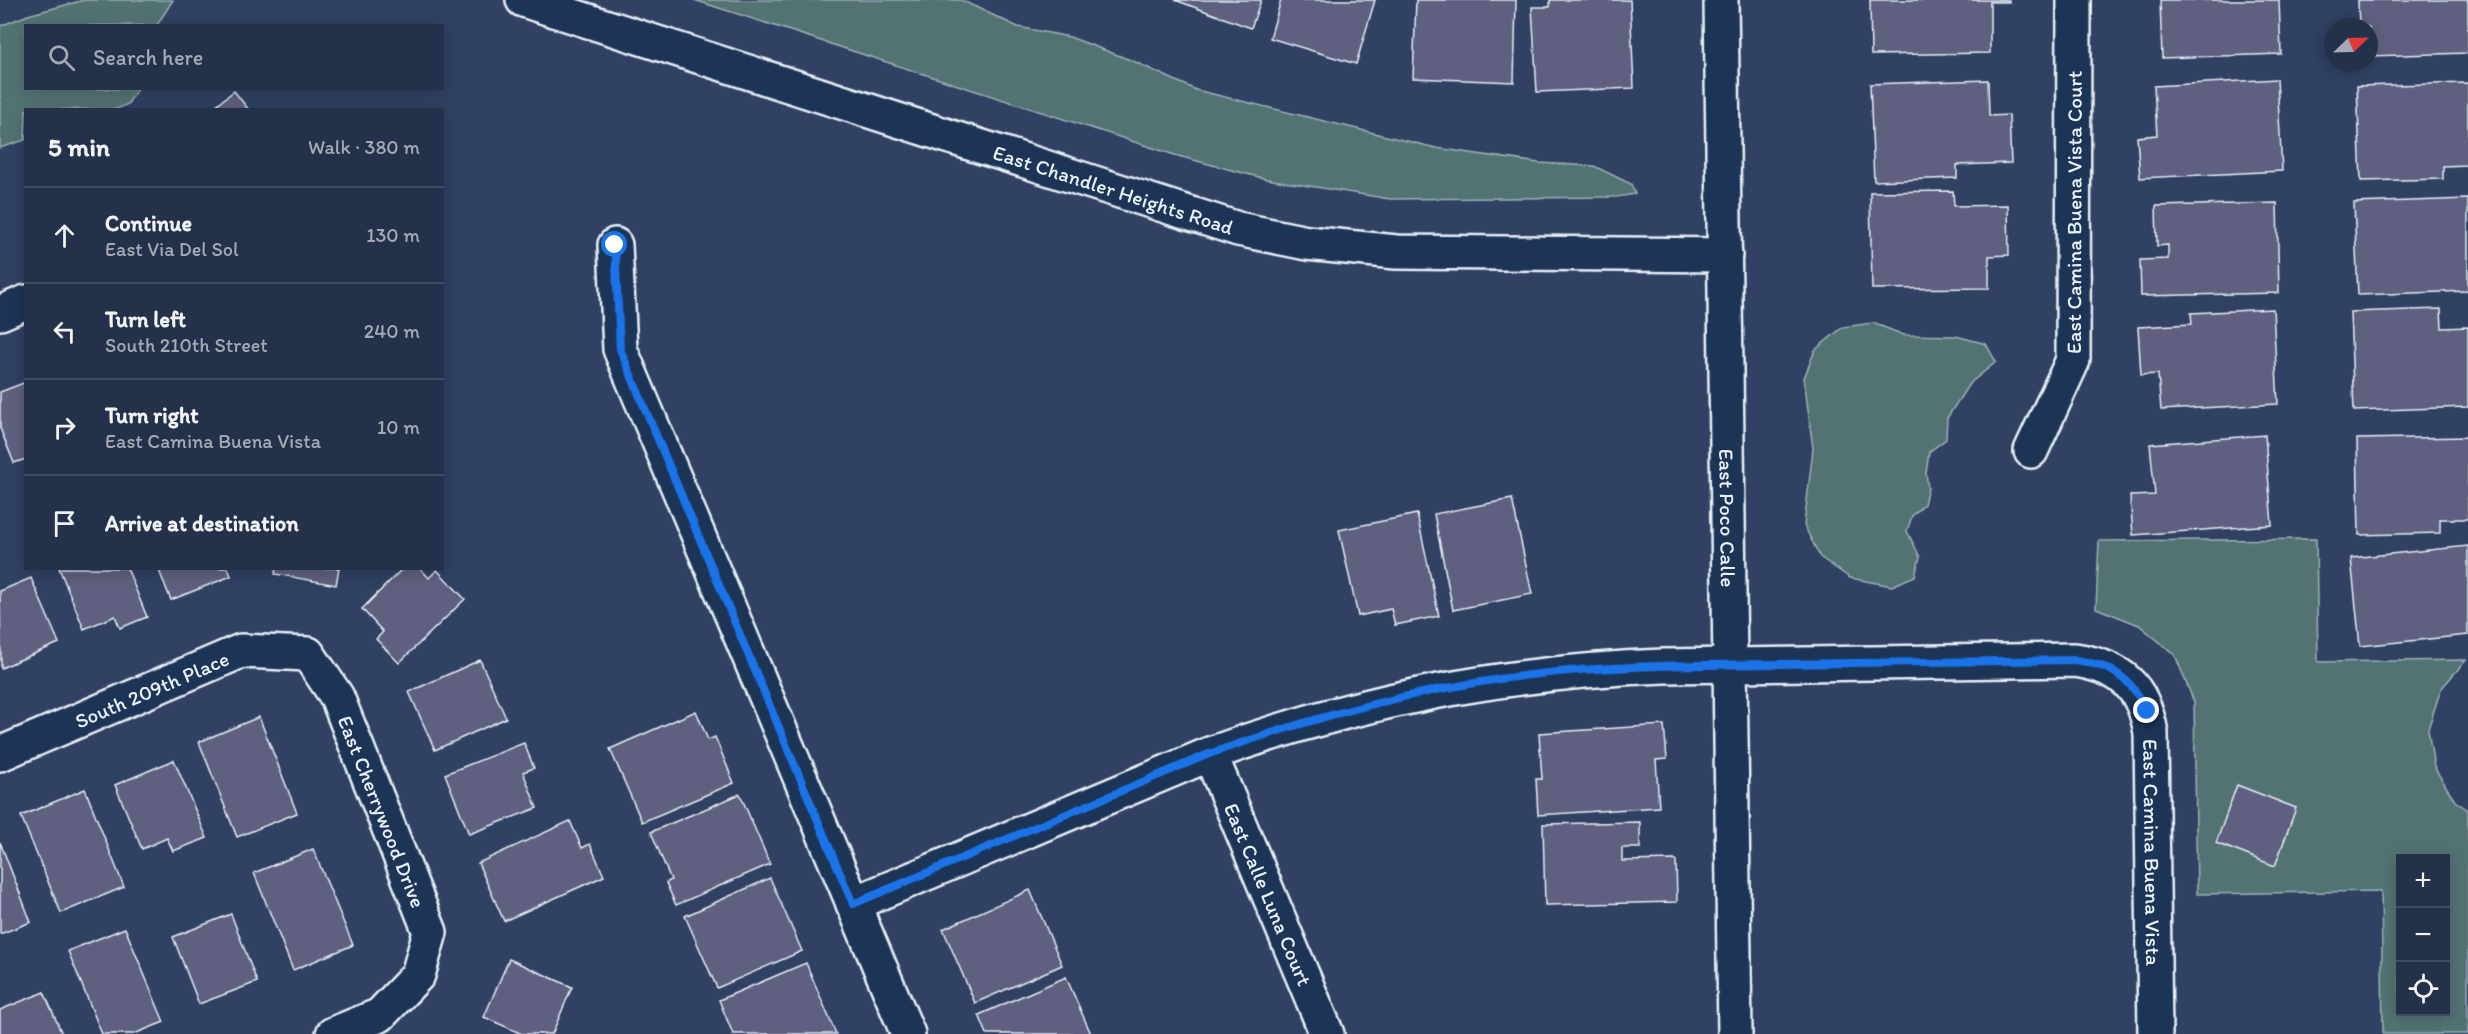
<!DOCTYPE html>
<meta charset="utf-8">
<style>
:root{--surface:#24314a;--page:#2c3951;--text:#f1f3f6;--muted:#a3a9b5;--line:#414c62}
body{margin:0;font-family:Itim,sans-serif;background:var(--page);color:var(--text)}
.controls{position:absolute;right:18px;bottom:18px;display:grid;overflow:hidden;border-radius:0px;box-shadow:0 3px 15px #0003}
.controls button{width:54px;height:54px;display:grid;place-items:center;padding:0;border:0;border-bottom:2px solid var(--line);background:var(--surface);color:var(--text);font:30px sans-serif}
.compass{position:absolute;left:2324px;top:18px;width:54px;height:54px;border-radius:50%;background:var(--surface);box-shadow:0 3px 15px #0003;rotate:67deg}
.stop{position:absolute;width:18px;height:18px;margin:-14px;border:4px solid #1a73e8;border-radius:50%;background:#fff}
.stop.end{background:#1a73e8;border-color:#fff;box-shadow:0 2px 6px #0008}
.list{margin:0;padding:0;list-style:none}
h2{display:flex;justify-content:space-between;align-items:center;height:78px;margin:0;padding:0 24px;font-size:26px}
h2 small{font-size:20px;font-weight:400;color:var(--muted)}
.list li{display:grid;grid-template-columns:39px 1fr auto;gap:18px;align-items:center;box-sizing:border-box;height:96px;padding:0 24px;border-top:2px solid var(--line)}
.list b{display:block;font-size:22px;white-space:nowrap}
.list p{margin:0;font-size:20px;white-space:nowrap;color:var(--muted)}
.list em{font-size:20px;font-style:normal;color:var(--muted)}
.icon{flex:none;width:33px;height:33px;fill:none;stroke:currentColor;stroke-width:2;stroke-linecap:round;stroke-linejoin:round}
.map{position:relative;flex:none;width:2468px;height:1034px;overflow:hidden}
.search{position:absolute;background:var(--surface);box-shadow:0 3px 15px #0003;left:24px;top:24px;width:420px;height:66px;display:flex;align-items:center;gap:15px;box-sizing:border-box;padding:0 21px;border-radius:0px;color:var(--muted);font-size:22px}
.panel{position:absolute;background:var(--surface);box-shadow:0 3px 15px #0003;left:24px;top:108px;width:420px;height:462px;border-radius:0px}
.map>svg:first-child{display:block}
.green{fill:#527373;stroke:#9db2b6;stroke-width:1.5;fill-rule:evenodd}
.building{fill:#5e5e7f;stroke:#e8f1f8;stroke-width:1.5}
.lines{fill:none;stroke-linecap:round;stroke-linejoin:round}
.minor-casing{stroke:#e8f1f8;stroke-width:38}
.minor{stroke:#1d3557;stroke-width:33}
.route{stroke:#1a73e8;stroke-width:8}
.labels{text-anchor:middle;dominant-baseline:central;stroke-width:4.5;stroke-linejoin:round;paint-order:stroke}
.street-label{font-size:21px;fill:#e8f1f8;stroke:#1d3557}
</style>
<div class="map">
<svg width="2468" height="1034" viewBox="0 0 2468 1034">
<rect width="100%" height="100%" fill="#304163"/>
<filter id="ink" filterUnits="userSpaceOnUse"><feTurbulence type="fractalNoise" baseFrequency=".0167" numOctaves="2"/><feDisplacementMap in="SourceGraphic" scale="12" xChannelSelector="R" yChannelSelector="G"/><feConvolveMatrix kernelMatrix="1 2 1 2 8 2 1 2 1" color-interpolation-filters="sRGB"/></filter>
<g filter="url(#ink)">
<g class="green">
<path d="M84,0h89l-16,25 -131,1v62l111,1 -9,15 -11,5 -91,1 -1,30 -25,8v-122l28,-11z"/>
<path d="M694,0h267l57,27 52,10 63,24 63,29 240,58 103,15 55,3 37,18 4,10 -19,3 -226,2 -124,-20 -88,-23z"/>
<path d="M1873,323l31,12 52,1 30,8 10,18 -27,22 -22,34 -1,21 -17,13 -3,21 2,15 -4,16 -12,12 -5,15 13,26 -5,19 -23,10 -42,-8 -30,-21 -16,-32 9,-76 -9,-71 11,-28 28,-23z"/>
<path d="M2316,539l2,123 148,-2 -25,29 -13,40 6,38 21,34 13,9v224h-85l-2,-143 -184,3 -3,-192 -19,-47 -36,-30 -43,-17 3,-67zM2400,858h46v154h-46z"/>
</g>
<g class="building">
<path d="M1175,0h86l-10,28z"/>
<path d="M1281,0h94l-19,64 -86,-26z"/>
<path d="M1416,0h100l-2,82 -101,-4z"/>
<path d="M1550,0h80l4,88 -97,4 -5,-85h18z"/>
<path d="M1870,0h139v2h-19v51l-119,2z"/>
<path d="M2160,0h119l2,54 -119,4z"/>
<path d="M2358,0h110v53l-99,3v-29h-10z"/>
<path d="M2277,79l5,92 -142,7 -3,-41 20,-2 -3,-49z"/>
<path d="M1988,80l1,36 20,-1 2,48 -54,2v13l-83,3 -4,-97z"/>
<path d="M2468,83v82l-25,1v13l-82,2 -4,-95z"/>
<path d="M234,91l15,19h-39z"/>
<path d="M1953,191l1,15 54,-1 1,50 -20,1v32l-117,1 -2,-97z"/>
<path d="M2468,199v92l-110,4 -4,-92z"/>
<path d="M2277,203l2,90 -138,3 -1,-36 28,-1v-14l-11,1 -1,-40z"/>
<path d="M2273,309l5,95 -117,6 -3,-36 -17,1 -3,-48 54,-3 -1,-11z"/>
<path d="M2441,309l1,19 26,-1v80l-114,4 -4,-99z"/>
<path d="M26,382v77l-12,4 -14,-35v-36z"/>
<path d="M2265,435l7,90 -139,10 -3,-39 25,-1 -5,-51z"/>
<path d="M2468,437v82h-28v14l-81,2 -2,-96z"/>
<path d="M1512,499l20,95 -79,16 -19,-96z"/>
<path d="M1417,514l22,102 -44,9 -4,-16 -33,7 -19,-86z"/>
<path d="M2468,546v89l-108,11 -9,-88z"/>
<path d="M59,568h68l20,49 -27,11 -5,-12 -31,13z"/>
<path d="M158,568h70l3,8 -60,24z"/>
<path d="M276,568h63l-3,17 -61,-11z"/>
<path d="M403,568h17l9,10 8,-8 28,29 -66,64 -23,-24 7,-7 -21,-23z"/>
<path d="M31,578l28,65 -58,25 -1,-77z"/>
<path d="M480,660l26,58 -71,32 -26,-58z"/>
<path d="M696,711l12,29 7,-3 19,46 -92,39 -32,-73z"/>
<path d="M259,717l38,96 -60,24 -38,-95z"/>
<path d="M1664,725l3,34 -11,1 3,47 -121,8 -2,-36h6l-3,-46z"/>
<path d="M524,743l10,25 -11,4 14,36 -68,26 -24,-60z"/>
<path d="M174,760l33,78 -34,13 -6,-13 -25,11 -27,-64z"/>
<path d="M2237,785l59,23 -21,58 -59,-23z"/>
<path d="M85,789l39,98 -63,26 -40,-97z"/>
<path d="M740,794l30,70 -94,41 -10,-22 5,-3 -20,-48z"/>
<path d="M570,821l12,27 8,-4 14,32 -100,45 -26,-58z"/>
<path d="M1640,822v26h-18v13l54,-1 1,42 -132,3 -2,-81z"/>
<path d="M0,842l31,80 -31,12z"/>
<path d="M313,849l40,96 -60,25 -39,-97z"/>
<path d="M770,878l32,73 -85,37 -32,-72z"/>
<path d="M1030,890l32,75 -87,38 -32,-74z"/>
<path d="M231,914l26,68 -58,22 -26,-67z"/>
<path d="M125,928l39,94 -30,12h-32l-34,-83z"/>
<path d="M509,959l63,28 -20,47h-30l-38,-17z"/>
<path d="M806,963l30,71h-103l-14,-34z"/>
<path d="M1066,977l25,57h-104l-8,-19z"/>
<path d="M44,992l18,42h-62v-24z"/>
</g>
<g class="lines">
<g class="minor-casing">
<g id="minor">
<path id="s1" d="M523,0l715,229 69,14 89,9 329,3"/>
<path id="s2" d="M1721,0l14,1034"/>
<path d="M615,245l5,104 288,685"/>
<path d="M0,313l26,-11"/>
<path id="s3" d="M2031,451l42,-91 1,-360"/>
<path id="s4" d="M0,754l241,-103 67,3 29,43 93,235 -12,43 -38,40 -47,19"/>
<path id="s5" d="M1210,754l117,280"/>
<path id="s6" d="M853,904l357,-150c149,-54 296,-82 454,-88l411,-6c46,7 68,26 76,73l4,301"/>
</g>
</g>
<use href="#minor" class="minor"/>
</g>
</g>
<g class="lines" filter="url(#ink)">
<path class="route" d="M615,245l5,104 233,555 356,-150c104,-37 211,-66 321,-79 83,-10 166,-10 250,-11 98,-1 196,-3 295,-4 36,5 56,17 72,51"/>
</g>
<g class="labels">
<g class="street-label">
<text stroke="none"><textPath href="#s1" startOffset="620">East Chandler Heights Road</textPath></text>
<text stroke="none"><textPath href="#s3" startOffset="248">East Camina Buena Vista Court</textPath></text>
<text stroke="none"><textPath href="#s2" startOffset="518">East Poco Calle</textPath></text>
<text stroke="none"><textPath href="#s4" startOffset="165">South 209th Place</textPath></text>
<text stroke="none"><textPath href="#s4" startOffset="504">East Cherrywood Drive</textPath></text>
<text stroke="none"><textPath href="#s6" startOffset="1497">East Camina Buena Vista</textPath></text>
<text stroke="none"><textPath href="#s5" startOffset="152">East Calle Luna Court</textPath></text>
</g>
</g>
</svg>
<div class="controls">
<button>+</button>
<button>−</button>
<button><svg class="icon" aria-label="locate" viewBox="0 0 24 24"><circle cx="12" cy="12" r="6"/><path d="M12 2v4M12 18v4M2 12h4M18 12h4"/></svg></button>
</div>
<svg class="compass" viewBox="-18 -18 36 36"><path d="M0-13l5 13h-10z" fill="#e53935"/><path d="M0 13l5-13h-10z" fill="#a3a9b5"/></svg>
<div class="stop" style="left:615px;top:245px"></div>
<div class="stop end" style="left:2147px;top:711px"></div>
<div class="search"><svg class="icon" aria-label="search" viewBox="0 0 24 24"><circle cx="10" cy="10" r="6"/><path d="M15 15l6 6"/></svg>Search here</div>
<section class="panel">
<h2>5 min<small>Walk · 380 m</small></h2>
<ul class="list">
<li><svg class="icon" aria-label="ahead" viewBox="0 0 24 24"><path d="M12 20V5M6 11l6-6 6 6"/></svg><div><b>Continue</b><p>East Via Del Sol</p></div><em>130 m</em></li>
<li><svg class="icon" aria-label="left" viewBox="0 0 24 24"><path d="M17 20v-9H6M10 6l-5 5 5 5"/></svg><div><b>Turn left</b><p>South 210th Street</p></div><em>240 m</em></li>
<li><svg class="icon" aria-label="right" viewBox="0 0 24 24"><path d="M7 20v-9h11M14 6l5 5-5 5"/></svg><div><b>Turn right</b><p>East Camina Buena Vista</p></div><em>10 m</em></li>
<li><svg class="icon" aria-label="arrive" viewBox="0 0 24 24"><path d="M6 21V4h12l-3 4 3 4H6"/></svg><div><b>Arrive at destination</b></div></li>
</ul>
</section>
</div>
